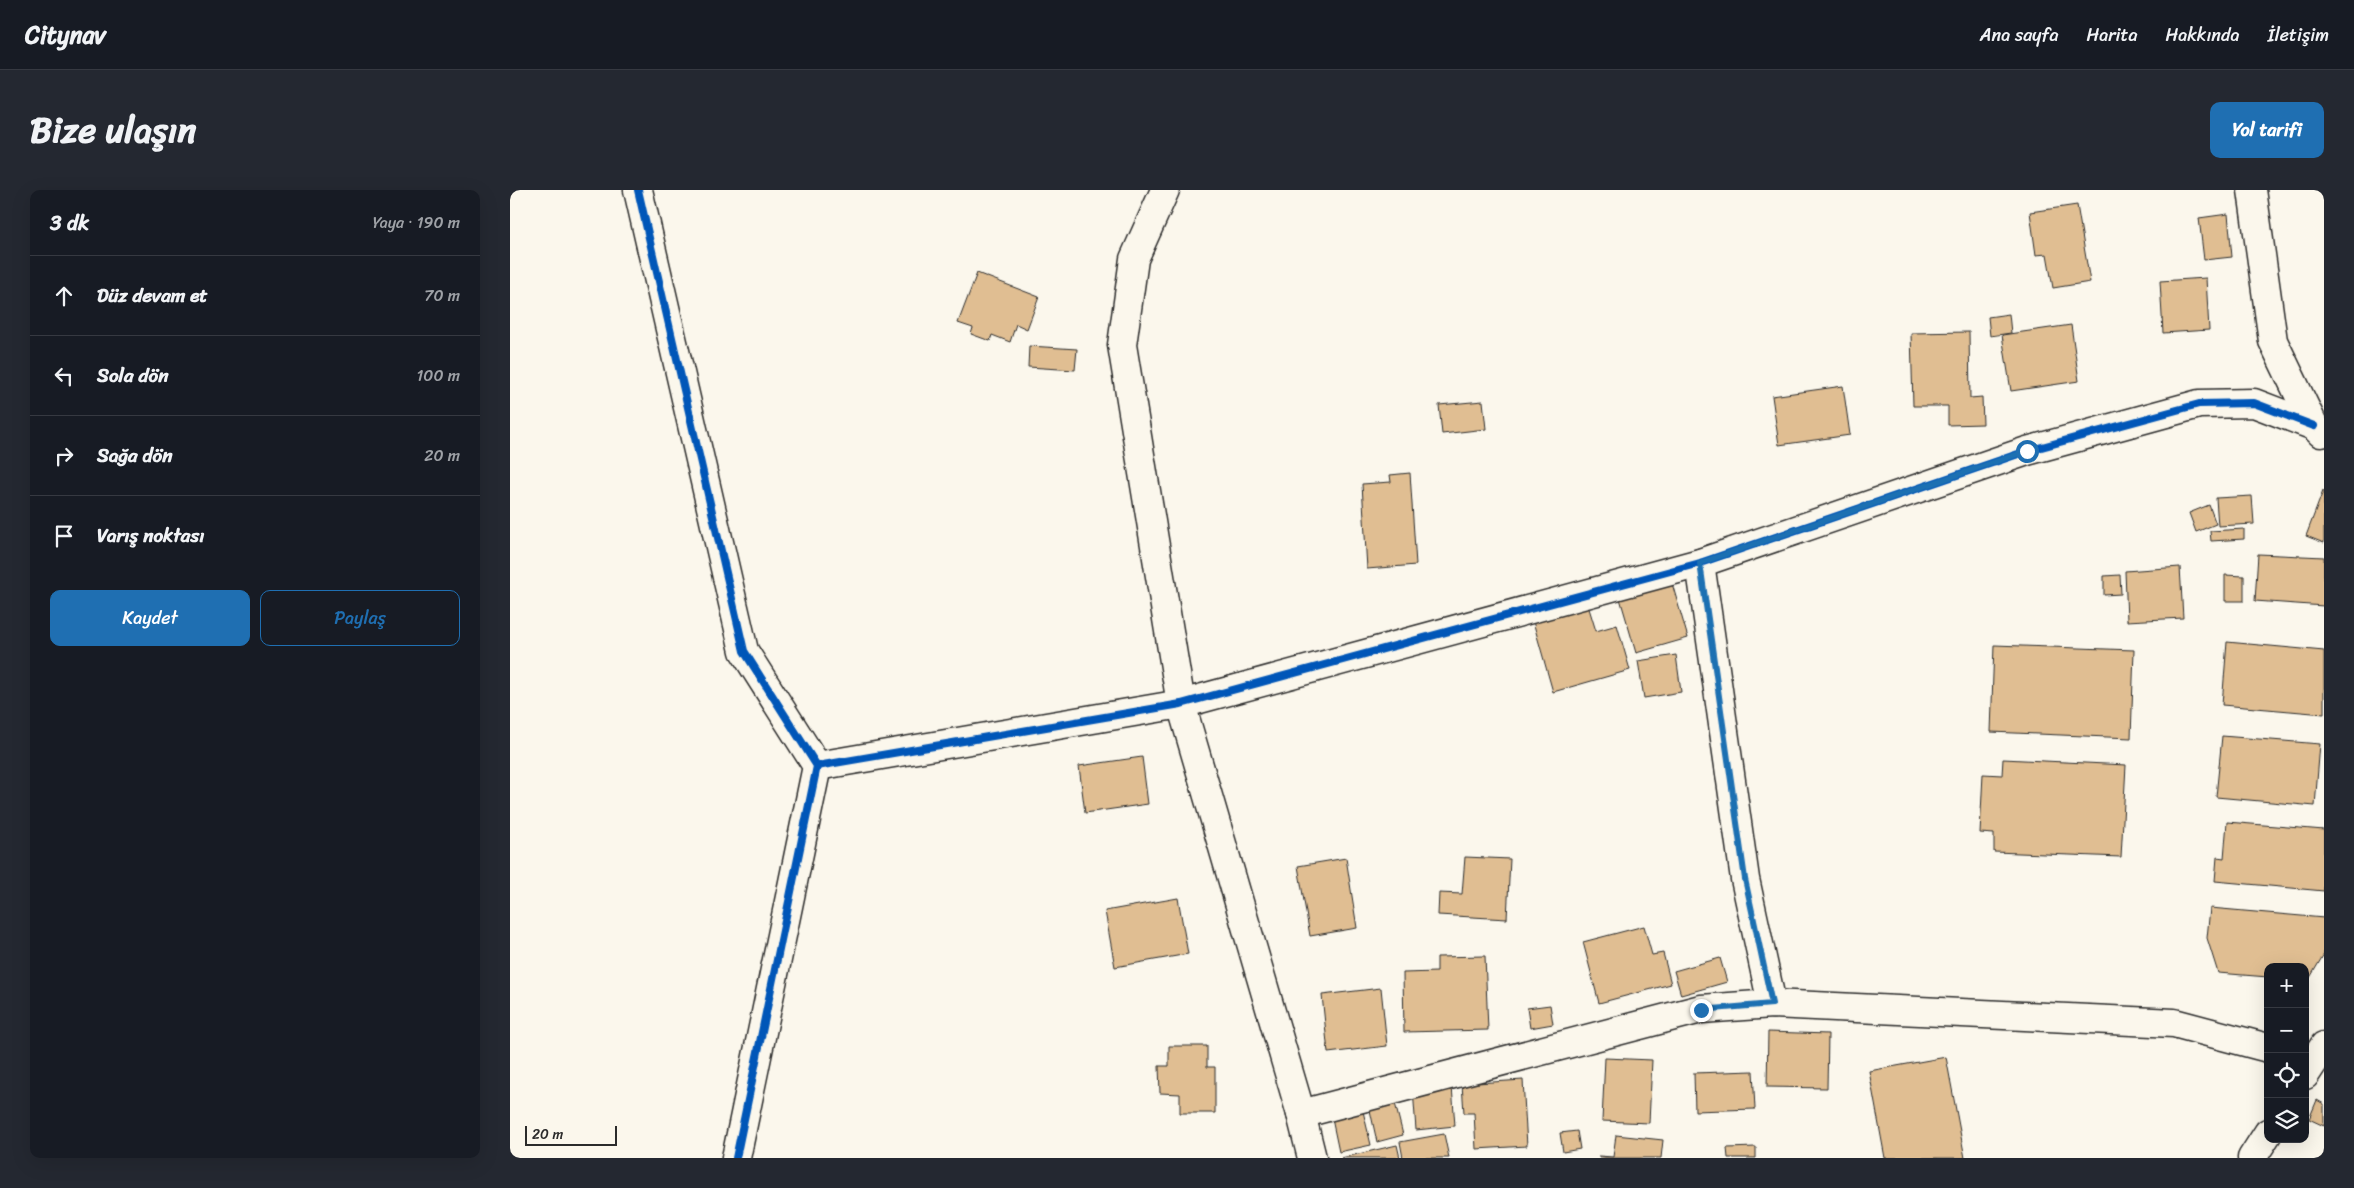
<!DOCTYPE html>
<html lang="tr">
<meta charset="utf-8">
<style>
:root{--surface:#171b24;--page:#242831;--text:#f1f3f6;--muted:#9ea1a6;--line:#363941;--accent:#1f6fb2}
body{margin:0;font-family:Sriracha,sans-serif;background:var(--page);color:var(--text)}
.controls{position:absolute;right:15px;bottom:15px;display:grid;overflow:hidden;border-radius:10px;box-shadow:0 5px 20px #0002}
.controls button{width:45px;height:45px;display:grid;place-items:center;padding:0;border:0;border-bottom:1px solid var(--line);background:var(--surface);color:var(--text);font:25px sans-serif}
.scale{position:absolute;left:15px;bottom:12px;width:92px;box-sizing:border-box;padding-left:5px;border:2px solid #2b2b2b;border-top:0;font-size:14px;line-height:18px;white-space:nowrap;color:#2b2b2b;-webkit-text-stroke:4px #fbf7ec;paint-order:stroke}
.stop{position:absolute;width:15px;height:15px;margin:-11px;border:4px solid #1f6fb2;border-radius:50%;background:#fff}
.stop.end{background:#1f6fb2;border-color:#fff;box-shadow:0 1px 5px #0008}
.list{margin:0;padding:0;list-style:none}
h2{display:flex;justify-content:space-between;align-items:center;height:65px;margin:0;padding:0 20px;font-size:21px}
h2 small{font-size:16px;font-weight:400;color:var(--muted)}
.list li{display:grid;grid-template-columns:32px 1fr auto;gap:15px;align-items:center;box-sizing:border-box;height:80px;padding:0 20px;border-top:1px solid var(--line)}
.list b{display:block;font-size:19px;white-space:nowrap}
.list em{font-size:16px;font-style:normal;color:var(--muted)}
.actions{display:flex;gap:10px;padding:15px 20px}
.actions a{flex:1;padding:11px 0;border:1px solid var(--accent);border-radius:10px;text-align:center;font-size:18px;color:var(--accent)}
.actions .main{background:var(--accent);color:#fff}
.icon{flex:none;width:28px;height:28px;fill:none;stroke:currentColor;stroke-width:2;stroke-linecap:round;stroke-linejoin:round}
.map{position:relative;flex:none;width:1814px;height:968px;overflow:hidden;border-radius:10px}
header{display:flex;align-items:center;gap:30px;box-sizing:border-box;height:70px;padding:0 25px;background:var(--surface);border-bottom:1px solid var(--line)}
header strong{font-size:24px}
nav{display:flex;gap:28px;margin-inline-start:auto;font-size:18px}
.intro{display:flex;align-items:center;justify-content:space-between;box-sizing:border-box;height:120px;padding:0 30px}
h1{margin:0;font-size:35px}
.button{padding:12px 22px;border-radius:10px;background:var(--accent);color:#fff;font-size:18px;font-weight:700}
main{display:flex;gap:30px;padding:0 30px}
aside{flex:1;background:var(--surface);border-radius:10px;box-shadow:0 5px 20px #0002}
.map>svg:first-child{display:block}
.building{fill:#e0be92;stroke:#2b2b2b}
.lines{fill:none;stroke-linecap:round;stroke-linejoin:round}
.minor-casing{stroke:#2b2b2b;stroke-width:31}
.minor{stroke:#fbf7ec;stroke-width:28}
.cycleway-casing{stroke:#fbf7ec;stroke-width:11}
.cycleway{stroke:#0057b8;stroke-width:8}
.route{stroke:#1f6fb2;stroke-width:6}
</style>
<header>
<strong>Citynav</strong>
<nav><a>Ana sayfa</a><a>Harita</a><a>Hakkında</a><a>İletişim</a></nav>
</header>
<div class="intro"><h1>Bize ulaşın</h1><a class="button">Yol tarifi</a></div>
<main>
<aside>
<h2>3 dk<small>Yaya · 190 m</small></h2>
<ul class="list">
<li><svg class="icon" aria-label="ahead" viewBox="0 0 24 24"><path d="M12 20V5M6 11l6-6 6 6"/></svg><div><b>Düz devam et</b></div><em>70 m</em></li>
<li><svg class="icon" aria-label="left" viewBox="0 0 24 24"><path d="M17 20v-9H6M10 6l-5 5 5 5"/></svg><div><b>Sola dön</b></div><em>100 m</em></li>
<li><svg class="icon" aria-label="right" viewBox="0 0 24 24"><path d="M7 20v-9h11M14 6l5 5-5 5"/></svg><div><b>Sağa dön</b></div><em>20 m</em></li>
<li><svg class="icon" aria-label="arrive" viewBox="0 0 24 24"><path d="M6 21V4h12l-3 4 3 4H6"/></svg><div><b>Varış noktası</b></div></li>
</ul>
<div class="actions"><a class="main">Kaydet</a><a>Paylaş</a></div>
</aside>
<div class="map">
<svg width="1814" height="968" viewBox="0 0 1814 968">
<rect width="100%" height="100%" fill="#fbf7ec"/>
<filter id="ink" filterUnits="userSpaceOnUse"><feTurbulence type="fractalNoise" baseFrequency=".02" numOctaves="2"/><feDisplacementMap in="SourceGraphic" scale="10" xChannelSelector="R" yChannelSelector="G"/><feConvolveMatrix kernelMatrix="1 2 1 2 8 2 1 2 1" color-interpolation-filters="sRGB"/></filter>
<g filter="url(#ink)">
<g class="building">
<path d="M1567,15l13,77 -37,6 -6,-34 -11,1 -6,-43z"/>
<path d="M1718,24l4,43 -28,3 -5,-42z"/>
<path d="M467,83l62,24 -12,32 -11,-5 -6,18 -18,-7 -2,6 -19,-7 2,-6 -15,-5z"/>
<path d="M1696,88l3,52 -46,3 -3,-52z"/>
<path d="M1499,124l2,19 -21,3 -2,-19z"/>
<path d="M1561,135l8,56 -68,10 -9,-56z"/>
<path d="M1459,142l1,66 12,-1 1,27 -35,1v-19h-35l-2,-73z"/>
<path d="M519,156l48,3 -2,21 -47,-3z"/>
<path d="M1333,196l7,49 -71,10 -7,-49z"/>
<path d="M973,211l3,28 -44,5 -3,-29z"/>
<path d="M900,283l6,92 -49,4 -5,-85 29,-2 -1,-7z"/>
<path d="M1813,301h1v52l-18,-7z"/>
<path d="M1742,306l2,28 -36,2 -2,-28z"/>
<path d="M1699,315l7,19 -20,8 -7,-19z"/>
<path d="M1734,339v10l-33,2 -1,-10z"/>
<path d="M1748,364l66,3v49l-69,-5z"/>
<path d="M1670,377l3,51 -56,3 -2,-50z"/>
<path d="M1610,385l1,19 -17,1v-19z"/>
<path d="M1715,385l19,1v25h-19z"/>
<path d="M1161,390l17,58 -52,15 -17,-58z"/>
<path d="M1077,412l9,29 21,-6 13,45 -77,22 -21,-74z"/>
<path d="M1717,452l97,9v63l-102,-9z"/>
<path d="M1484,455l140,5 -3,88 -140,-6z"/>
<path d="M1166,465l5,37 -37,6 -6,-37z"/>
<path d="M1712,546l98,8 -5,62 -99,-9z"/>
<path d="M632,567l6,47 -63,9 -6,-47z"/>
<path d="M1493,569l123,6 -5,92 -127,-5v-18l-14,-1 3,-59 19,1z"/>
<path d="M1717,632l97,8v61l-109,-10 2,-24 7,1z"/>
<path d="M955,667l45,2 -3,60 -69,-4 1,-22 23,1z"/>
<path d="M836,668l11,70 -47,8 -12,-70z"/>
<path d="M668,708l10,56 -73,13 -10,-56z"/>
<path d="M1700,718l114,10v36l-16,27h-3v-14h-37v10l-50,-4 -11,-35z"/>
<path d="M1134,736l8,29 11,-2 8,31 -72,19 -16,-61z"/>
<path d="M975,766l3,74 -84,2 -1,-59 34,-1v-15z"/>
<path d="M1210,768l7,24 -46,13 -7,-24z"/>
<path d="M871,798l6,58 -59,7 -6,-58z"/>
<path d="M1040,815l3,19 -23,4 -3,-20z"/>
<path d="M1258,842l60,2 -1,54 -60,-1z"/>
<path d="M659,856h38v21h8v46h-35v-19l-20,-1 -1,-27h10z"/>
<path d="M1436,867l19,101h-80l-16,-87z"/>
<path d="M1095,868l47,2 -3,63 -47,-2z"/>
<path d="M1243,881l2,38 -60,2 -1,-38z"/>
<path d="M1013,890l4,66 -51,3 -2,-36h-10l-2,-29z"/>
<path d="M942,896l3,40 -39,4 -3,-41z"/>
<path d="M883,905l10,40 -26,7 -9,-41z"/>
<path d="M1807,910l7,4v22l-15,-7z"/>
<path d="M852,917l9,38 -32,7 -8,-38z"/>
<path d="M1067,941l3,18 -17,3 -3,-19z"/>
<path d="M934,944l5,24h-46l-3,-16z"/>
<path d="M1106,945l47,5 -2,18h-62v-2l14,1z"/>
<path d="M887,955l3,13h-59z"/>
<path d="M1246,957v11h-28l-1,-10z"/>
</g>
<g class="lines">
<g class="minor-casing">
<g id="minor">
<path d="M128,0l106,461 73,115 -81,392"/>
<path d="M655,0l-31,69 -12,86 59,359 120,410 11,44"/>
<path d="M1742,0l21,151 41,85 7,7"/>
<path d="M1190,373l45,316 27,125"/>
<path d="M307,576l364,-62 519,-141 327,-112 172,-47 55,-1 60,23"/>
<path d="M1795,885l19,-29"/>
<path d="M791,924l400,-105 71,-5 402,19 94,25"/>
<path d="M1742,968l16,-25"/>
</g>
</g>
<use href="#minor" class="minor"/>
<g class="cycleway-casing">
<g id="cycleway">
<path d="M128,0l106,461 73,115 -81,392"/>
<path d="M307,576l364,-62 519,-141 327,-112 172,-47 55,-1 60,23"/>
</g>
</g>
<use href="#cycleway" class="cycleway"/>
</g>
</g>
<g class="lines" filter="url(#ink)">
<path class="route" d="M1191,820l71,-6 -27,-125 -45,-316 327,-112"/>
</g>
</svg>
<div class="controls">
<button>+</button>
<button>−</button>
<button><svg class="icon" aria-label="locate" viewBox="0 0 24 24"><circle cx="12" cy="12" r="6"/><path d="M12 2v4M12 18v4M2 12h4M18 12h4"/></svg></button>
<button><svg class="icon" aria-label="layers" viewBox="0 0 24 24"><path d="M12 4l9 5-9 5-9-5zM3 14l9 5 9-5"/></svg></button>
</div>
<div class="scale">20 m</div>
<div class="stop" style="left:1517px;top:261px"></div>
<div class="stop end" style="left:1191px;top:820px"></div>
</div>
</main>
